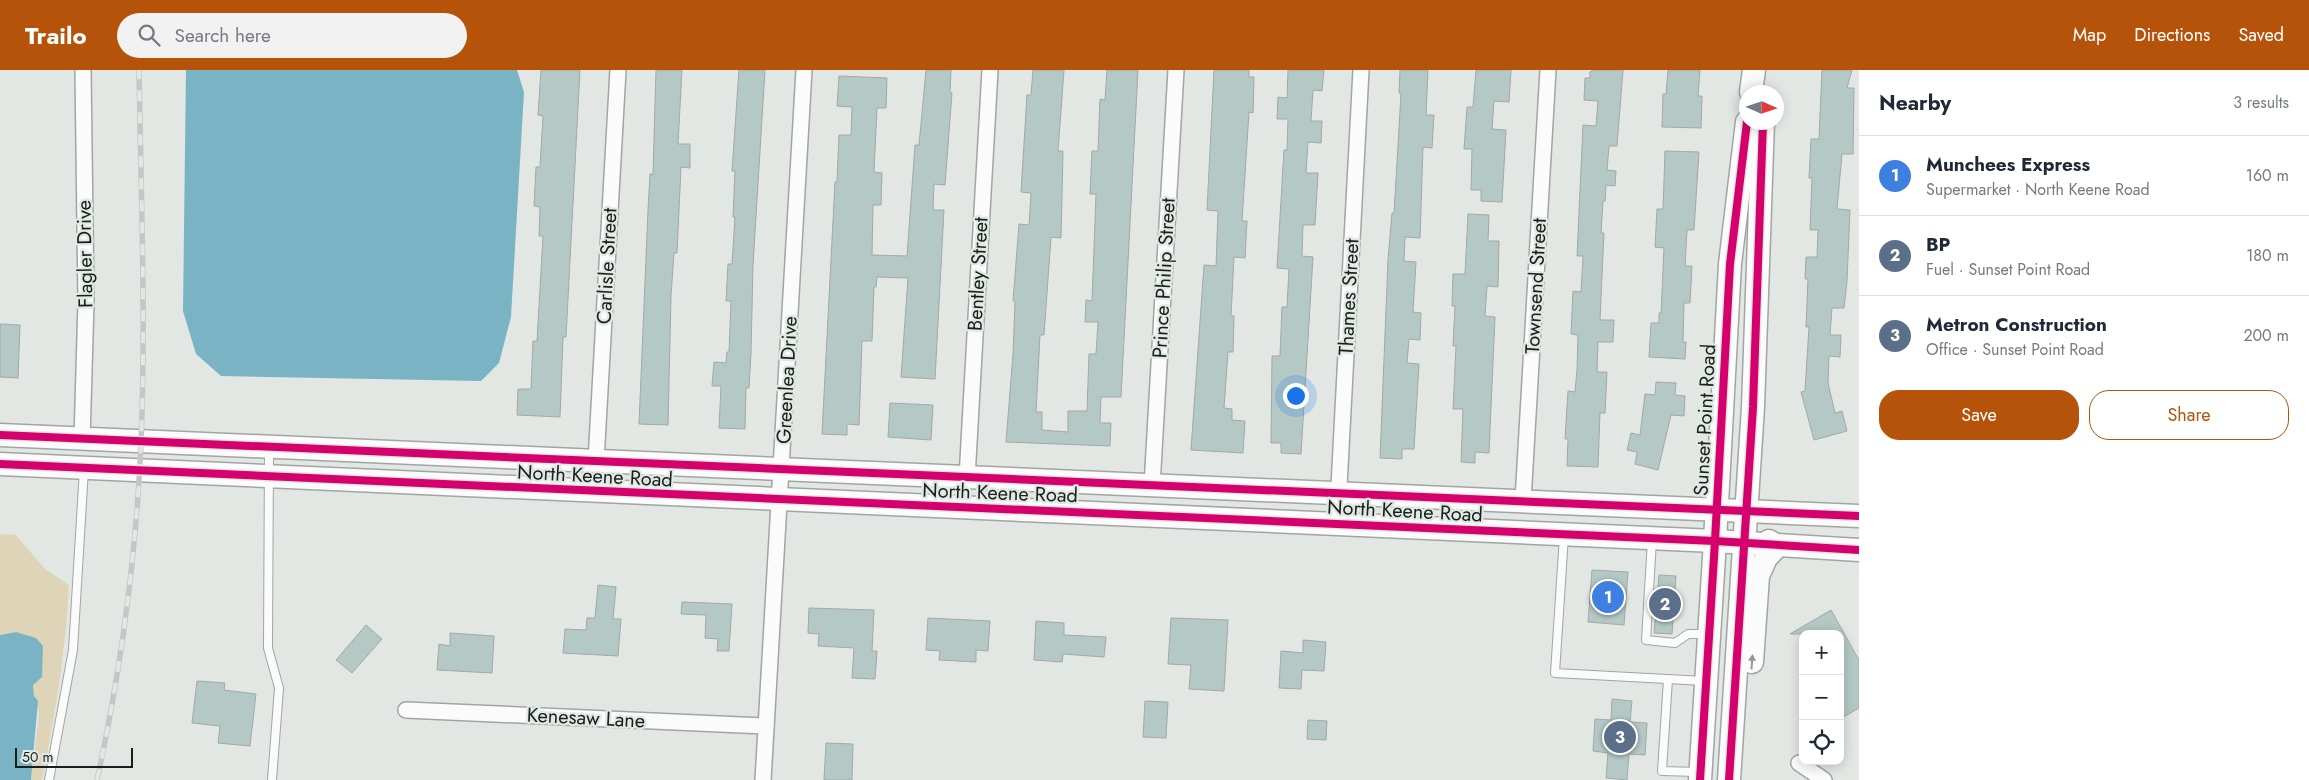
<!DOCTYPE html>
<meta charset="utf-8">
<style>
:root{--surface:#fff;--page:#f2f2f3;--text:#1f2937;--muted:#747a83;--line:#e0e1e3;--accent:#b45309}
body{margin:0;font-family:Jost,sans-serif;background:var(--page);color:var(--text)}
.controls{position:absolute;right:15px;bottom:15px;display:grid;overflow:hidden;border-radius:10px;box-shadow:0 2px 12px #0003}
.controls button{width:45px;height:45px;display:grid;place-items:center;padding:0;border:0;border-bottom:1px solid var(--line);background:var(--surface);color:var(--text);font:25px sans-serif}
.compass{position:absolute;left:1739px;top:15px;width:45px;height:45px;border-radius:50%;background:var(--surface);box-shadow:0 2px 12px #0003;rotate:93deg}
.scale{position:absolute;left:15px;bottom:12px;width:118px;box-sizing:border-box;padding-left:5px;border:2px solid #1b1e1c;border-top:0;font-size:14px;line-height:18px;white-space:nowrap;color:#1b1e1c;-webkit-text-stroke:4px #e0e9e3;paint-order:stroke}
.you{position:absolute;left:1295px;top:325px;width:18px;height:18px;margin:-12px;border:4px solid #fff;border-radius:50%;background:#1a73e8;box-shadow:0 0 0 8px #1a73e833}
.badge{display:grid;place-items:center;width:32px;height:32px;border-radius:50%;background:var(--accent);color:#fff;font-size:16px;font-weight:700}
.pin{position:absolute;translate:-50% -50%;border:2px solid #fff;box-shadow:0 1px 5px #0006}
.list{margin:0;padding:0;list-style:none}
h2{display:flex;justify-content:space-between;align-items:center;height:65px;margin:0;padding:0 20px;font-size:21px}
h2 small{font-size:16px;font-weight:400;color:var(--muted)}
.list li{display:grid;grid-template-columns:32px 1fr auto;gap:15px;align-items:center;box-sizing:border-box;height:80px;padding:0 20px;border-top:1px solid var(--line)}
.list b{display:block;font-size:19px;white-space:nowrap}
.list p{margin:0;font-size:16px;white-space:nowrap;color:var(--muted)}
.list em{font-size:16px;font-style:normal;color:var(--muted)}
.actions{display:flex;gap:10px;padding:15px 20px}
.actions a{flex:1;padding:11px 0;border:1px solid var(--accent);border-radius:20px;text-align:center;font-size:18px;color:var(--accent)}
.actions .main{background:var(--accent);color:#fff}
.icon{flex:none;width:28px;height:28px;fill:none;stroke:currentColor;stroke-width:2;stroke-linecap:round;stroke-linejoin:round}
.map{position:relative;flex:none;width:1859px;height:710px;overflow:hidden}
header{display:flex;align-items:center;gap:30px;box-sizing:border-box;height:70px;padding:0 25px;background:var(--accent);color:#fff}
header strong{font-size:24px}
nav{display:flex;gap:28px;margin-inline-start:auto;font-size:18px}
.search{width:350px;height:45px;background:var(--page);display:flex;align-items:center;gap:12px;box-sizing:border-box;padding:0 18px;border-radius:28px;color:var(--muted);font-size:19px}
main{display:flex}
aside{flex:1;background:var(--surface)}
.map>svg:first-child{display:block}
.green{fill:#ded5b9}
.water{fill:#7ab4c4}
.building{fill:#b4c8c5;stroke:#a4a8a6}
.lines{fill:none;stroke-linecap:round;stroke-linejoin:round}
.lane-casing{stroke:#a1a5a3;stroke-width:10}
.street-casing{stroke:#a1a5a3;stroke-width:18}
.secondary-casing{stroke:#a1a5a3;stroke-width:25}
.lane{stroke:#fbfbfb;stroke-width:8}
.street{stroke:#fbfbfb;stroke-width:15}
.secondary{stroke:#fbfbfb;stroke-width:22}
.rail-casing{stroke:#c5c6c5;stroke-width:5.5}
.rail{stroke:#e0e9e3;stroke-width:4;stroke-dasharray:11;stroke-linecap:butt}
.cycleway-casing{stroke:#e0e9e3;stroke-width:11}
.cycleway{stroke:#d6006c;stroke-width:8}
.oneway{fill:#969897}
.labels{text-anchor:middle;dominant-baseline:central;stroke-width:4.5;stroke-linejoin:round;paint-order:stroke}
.street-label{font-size:20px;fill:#1b1e1c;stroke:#e0e9e3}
</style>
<header>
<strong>Trailo</strong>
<div class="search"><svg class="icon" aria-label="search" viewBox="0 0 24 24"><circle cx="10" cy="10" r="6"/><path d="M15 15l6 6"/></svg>Search here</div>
<nav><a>Map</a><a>Directions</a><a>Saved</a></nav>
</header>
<main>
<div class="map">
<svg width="1859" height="710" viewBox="0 0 1859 710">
<rect width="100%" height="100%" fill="#e2e7e4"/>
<path class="green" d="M0,464l16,1 29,34 24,16c-3,66 -14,130 -27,195h-11l8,-66 -5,-18 -1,-11 -17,-53 -16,3z"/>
<g class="water">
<path d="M186,0h331l7,22 -13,225 -12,46 -18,18 -260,-5 -25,-22 -13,-43z"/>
<path d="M16,562l20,6 7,8 -1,31 -9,8 1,11 4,5 -7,79h-31v-145z"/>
</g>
<g class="building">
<path d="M541,0h39l-14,267h-3l-3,80 -43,-2 1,-26h13l2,-48h4l6,-105h-4l1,-29 -6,-1 2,-39h4l3,-51 -5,-1z"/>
<path d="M656,0h26l-4,74h12v24l-9,-1 -4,86h-3l-3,43 -3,129 -29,-1 9,-214 2,-36h3z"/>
<path d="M739,0h26l-12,195 -2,88 -2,35h-3l-1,41 -26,-1 2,-42h-9l2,-24 12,1 1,-11h2l2,-51h-5l2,-37h4l3,-47h-2l2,-46h-3z"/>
<path d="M926,0h25l-1,22 2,1 -7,92 -11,-1 -1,26h11l-9,169 -34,-2 7,-99 -31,-1 -1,10h-2l-2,54h-10l-3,84 -12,-1v11l-25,-1 13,-252h2l2,-47h12l1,-28 -15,-1 2,-30 48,2 -1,30h-9l-3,64 8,1 -1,32h-8l-1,50 35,1 8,-111h4z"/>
<path d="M1033,0h31l-6,81h5l-2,87 -10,-1 -7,98h-4l-4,77h6v18l26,2v-21h19l2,-57h7l2,-32h-13l1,-22 6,1 4,-107h-6l2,-43h6l2,-52 5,1 2,-30h31l-17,327h-20l-1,26h11l-1,23 -104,-4 7,-88 2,-52 -2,-1 6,-77 10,1 2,-32 -10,-1 6,-97h4z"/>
<path d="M1214,0h35v7h5l-1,36 -4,-1 -7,109h5l-2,37 -11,-1 -3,59h3l-1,36h-5l-4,56 8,1v11l13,1 -2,32 -52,-3 13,-185 12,1 2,-55 -11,-1z"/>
<path d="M1288,0h36l-2,21 -9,-1 -2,31h11l-1,22 -13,-1 -2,31h12l-3,52h-12l-1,31 11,1 -12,197 -20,-1v-10h-10l1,-87h8l2,-49h5l2,-38 -12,-1 7,-118h3l1,-31h-11l1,-22 9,1z"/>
<path d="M1400,0h28l-2,45h8l-2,33 -9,-1 -3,91 -15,-1 -1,24 12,1 -3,50 8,1 -1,27 -11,-1 -2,24 12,1 -5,85h-12v10l-22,-1 8,-198 4,-47h2l7,-119 -2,-1z"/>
<path d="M1476,0h35l-2,32 -15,-1 -2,28 14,1 -4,72 -21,-1v-11h-10l1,-41h-8l3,-42h6z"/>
<path d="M1593,0h30l-6,76h-8l-2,24 9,1 -1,15 -9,-1 -1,16h-2l-2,32h3l-4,87h14l-1,22h-15l-1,30h10l-2,41h-5l-2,54 -31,-1 1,-27h-3l3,-48 7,1 2,-22 1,-35 -7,-1 2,-43 8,1 2,-36h-6l6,-131 13,1 2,-25 -14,-1 1,-22h5v-6z"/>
<path d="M1668,0h32l-2,26h4l-1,32 -39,-1 1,-33h3z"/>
<path d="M1822,0h30l-5,18h7l-1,66h-11l-5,55 13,1 -3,71 -3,27h-12l-2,27h11l-1,22 -11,-1 -1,27 7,30 7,-2 5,20 -33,9 -13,-48 4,-1 4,-64h-3l2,-48h-3l1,-22h11l1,-27h-8l2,-52h-3l2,-39h8z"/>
<path d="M1665,81l34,1 -5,78h-7l-2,36h7l-2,37h-6l-1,39h3l-1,17 -36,-2 2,-34h8v-10h2l3,-65 -9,-1 2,-38h6z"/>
<path d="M1468,144l21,1 -1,26h11l-1,46 -11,-1 -2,30 10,1 -6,136 -14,-1v11l-14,-1 2,-53h-10l3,-63h-3l2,-40h-3l1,-32h12z"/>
<path d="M0,254l20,1 -2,53 -18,-1z"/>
<path d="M1656,312l20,1 -1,12 10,1 -1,20 -13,-1 -13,55 -23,-6 2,-12 -10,-2 4,-17 9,2 5,-41 10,1z"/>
<path d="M890,333l43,2 -2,35 -43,-3z"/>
<path d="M1592,500l36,2 -4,53 -36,-3z"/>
<path d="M1659,505l17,1 -4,58 -18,-1z"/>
<path d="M598,515l18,2 -3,32h8l-3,37 -55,-3 2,-24 21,1 1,-12h8z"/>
<path d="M682,532l50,2 -3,47h-12l1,-12 -13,-1 1,-23 -25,-1z"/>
<path d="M809,538l65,2 -2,41h5l-2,28 -23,-1 2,-30 -36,-2 1,-12 -11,-1z"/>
<path d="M1831,540l28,50v48l-19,11v-85h-50z"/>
<path d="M928,548l62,3 -2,30 -12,-1v12l-37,-2 1,-9 -14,-1z"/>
<path d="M1171,548l57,2 -4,71 -35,-2 2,-24 -23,-1z"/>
<path d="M1036,551l28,2v12l42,2 -2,20 -41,-3 -1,8 -28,-2z"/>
<path d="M366,555l16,14 -30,34 -16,-13z"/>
<path d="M450,563l44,3 -2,37 -55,-3 2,-26 11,2z"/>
<path d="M1303,570l23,2 -2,29 -22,-1 -1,19 -22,-1 2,-37 22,2z"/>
<path d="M197,611l28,2 -1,7 32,4 -6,52 -32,-3 2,-17 -28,-3z"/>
<path d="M1612,629l20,2 -2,21 17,1 -2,32 -16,-1 -2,26 -21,-2 2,-25 -15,-2 2,-32 16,1z"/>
<path d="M1145,631l23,1 -2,36 -23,-1z"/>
<path d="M1308,650l19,1 -1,19 -19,-1z"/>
<path d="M826,673l27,1 -1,36h-28z"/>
</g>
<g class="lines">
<g class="lane-casing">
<g id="lane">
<path d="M269,379l-1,199 11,40 -7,92"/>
<path d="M1564,466l-9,137 149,8"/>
<path d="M1652,470l-6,100 29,3 13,-9h18"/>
<path d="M1668,609l-6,92 36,1"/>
<path d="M49,710l24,-130 11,-181"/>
</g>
</g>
<g class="street-casing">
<g id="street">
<path d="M82,369l4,-137 -3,-232"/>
<path d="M596,391l22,-391"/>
<path d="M967,408l23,-408"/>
<path d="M1152,416l24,-416"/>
<path d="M1523,431l25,-431"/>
<path d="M1337,454l24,-454"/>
<path d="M406,640l360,16"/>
<path d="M1799,693l25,17"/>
<path d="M763,710l41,-710"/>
</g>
</g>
<g class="secondary-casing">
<g id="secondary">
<path d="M1751,22l3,-22"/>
<path d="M0,365l1859,81"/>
<path d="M0,394l1715,77 144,9"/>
<path d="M1752,592l6,-86 8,-18 11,-12 -8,-5"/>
<path d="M1700,710l15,-239 15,-277 17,-142"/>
<path d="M1729,710l24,-373 10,-285"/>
</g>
</g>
<use href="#lane" class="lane"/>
<use href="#street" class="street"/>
<use href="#secondary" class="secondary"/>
<g class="rail-casing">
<path id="rail" d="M97,710c24,-110 39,-224 44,-336 5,-125 0,-250 -2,-374"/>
</g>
<use href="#rail" class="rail"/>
<g class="cycleway-casing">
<g id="cycleway">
<path d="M0,365l1859,81"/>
<path d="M0,394l1715,77 144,9"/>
<path d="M1700,710l15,-239 15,-277 17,-142"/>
<path d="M1729,710l24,-373 10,-285"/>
</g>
</g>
<use href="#cycleway" class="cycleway"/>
</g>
<defs><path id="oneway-solid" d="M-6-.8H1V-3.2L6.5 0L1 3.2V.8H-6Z" transform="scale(1.25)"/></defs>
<use class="oneway" href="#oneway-solid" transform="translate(1752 592) rotate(-86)"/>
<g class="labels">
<g class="street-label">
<text transform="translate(85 184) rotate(-91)">Flagler Drive</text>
<text transform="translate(607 196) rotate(-87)">Carlisle Street</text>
<text transform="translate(978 204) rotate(-87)">Bentley Street</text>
<text transform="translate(1164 208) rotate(-87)">Prince Philip Street</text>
<text transform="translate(1536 216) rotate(-87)">Townsend Street</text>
<text transform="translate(1349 227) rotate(-87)">Thames Street</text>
<text transform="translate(787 310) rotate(-87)">Greenlea Drive</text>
<text transform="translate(1705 350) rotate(-87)">Sunset Point Road</text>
<text transform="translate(595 406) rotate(3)">North Keene Road</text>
<text transform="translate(1000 423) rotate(2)">North Keene Road</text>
<text transform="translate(1405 441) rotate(3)">North Keene Road</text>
<text transform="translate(586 648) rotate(3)">Kenesaw Lane</text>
</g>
</g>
</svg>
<div class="controls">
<button>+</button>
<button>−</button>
<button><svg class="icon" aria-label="locate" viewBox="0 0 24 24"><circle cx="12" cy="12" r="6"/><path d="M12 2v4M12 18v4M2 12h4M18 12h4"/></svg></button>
</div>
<svg class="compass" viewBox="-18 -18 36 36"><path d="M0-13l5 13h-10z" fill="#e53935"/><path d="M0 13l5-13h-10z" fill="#747a83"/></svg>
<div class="scale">50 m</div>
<div class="you"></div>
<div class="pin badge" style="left:1608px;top:527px;background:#3f7fe0">1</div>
<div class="pin badge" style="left:1665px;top:534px;background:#5c6f8a">2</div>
<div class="pin badge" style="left:1620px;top:667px;background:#5c6f8a">3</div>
</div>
<aside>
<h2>Nearby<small>3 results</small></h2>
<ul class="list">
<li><span class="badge" style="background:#3f7fe0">1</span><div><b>Munchees Express</b><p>Supermarket · North Keene Road</p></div><em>160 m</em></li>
<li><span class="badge" style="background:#5c6f8a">2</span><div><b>BP</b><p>Fuel · Sunset Point Road</p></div><em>180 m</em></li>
<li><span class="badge" style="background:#5c6f8a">3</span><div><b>Metron Construction</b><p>Office · Sunset Point Road</p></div><em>200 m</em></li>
</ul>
<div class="actions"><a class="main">Save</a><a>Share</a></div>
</aside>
</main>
